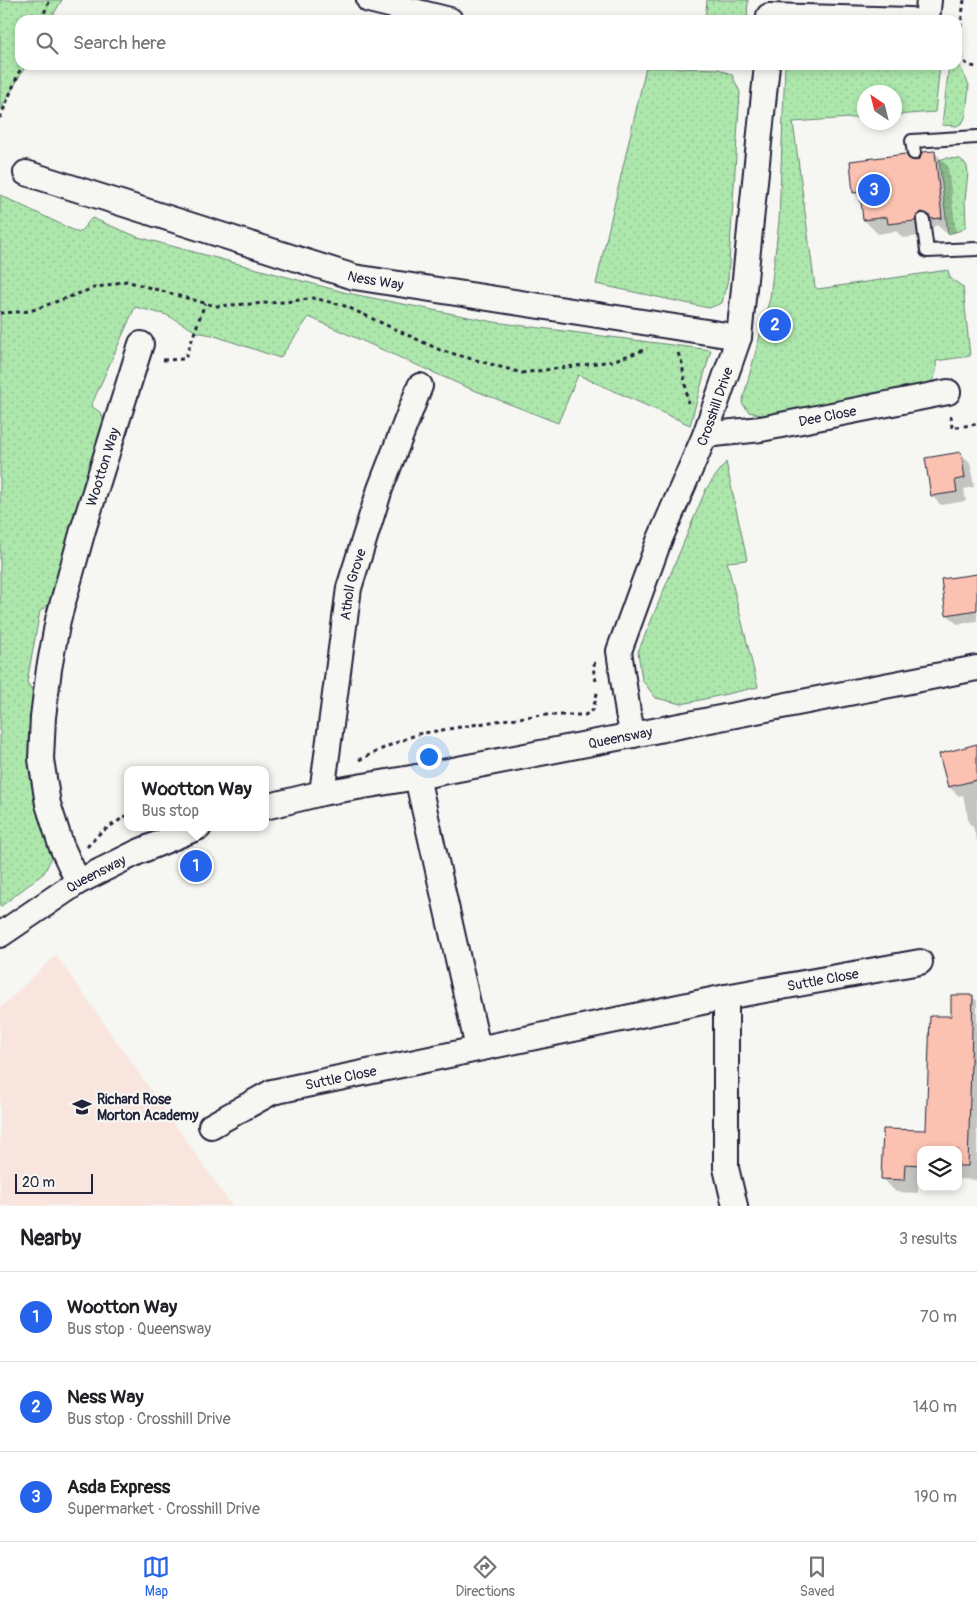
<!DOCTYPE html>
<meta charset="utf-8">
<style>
:root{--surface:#fff;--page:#f2f2f2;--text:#202124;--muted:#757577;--line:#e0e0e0;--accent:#2563eb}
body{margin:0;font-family:Pangolin,sans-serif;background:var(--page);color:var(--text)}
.controls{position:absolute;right:15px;bottom:15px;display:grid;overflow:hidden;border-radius:10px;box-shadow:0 2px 8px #0003}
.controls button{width:45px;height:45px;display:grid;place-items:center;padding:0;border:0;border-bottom:1px solid var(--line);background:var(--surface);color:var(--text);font:25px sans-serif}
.compass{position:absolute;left:857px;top:85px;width:45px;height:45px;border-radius:50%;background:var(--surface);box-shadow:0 2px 8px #0003;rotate:325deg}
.scale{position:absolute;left:15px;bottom:12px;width:78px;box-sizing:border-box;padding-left:5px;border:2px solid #22223b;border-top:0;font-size:14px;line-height:18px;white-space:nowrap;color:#22223b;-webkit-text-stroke:4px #f6f6f2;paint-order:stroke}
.you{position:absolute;left:428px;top:756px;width:18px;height:18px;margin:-12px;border:4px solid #fff;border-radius:50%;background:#1a73e8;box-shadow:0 0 0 8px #1a73e833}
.badge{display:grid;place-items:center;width:32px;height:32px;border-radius:50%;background:var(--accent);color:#fff;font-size:16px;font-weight:700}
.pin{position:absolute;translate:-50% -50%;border:2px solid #fff;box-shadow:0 1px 5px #0006}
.popup{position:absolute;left:124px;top:766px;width:145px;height:65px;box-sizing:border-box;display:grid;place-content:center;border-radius:10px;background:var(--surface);filter:drop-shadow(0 1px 4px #0005);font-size:16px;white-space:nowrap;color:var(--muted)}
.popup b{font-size:19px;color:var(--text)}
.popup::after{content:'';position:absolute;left:50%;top:100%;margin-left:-10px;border:10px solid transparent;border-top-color:var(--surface)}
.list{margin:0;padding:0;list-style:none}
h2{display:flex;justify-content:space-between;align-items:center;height:65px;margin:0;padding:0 20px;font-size:21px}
h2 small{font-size:16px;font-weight:400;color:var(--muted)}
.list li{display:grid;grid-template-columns:32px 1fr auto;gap:15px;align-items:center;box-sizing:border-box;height:90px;padding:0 20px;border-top:1px solid var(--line)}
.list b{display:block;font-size:19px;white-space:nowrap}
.list p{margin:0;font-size:16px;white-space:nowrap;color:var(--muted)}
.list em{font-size:16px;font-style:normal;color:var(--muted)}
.icon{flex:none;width:28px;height:28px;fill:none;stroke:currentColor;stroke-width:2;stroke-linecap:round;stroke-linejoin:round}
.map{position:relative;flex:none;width:977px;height:1206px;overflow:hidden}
.search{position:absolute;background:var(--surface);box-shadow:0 2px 8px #0003;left:15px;right:15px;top:15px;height:55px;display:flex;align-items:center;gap:12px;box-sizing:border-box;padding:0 18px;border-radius:15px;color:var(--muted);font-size:19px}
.sheet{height:335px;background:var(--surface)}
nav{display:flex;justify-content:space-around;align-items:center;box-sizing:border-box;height:70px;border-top:1px solid var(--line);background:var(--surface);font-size:14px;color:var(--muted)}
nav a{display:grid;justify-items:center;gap:2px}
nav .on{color:var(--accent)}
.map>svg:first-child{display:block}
.built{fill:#f8e6de}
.grass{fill:url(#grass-dots);stroke:#688474}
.shadow{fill:#0003}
.building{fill:#fbc1b1;stroke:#22223b}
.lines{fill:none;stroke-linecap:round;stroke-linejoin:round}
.lane-casing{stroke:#22223b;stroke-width:16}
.street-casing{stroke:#22223b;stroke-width:28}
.path{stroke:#22223b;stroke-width:3;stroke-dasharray:4 4;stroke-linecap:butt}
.lane{stroke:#f6f6f2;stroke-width:12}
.street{stroke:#f6f6f2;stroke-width:24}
.labels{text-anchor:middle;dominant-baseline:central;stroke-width:4.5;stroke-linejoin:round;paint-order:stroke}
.street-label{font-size:14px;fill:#22223b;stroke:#f6f6f2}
.poi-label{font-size:14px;font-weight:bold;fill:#22223b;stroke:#f6f6f2;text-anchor:start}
</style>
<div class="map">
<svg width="977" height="1206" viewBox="0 0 977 1206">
<defs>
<pattern id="grass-dots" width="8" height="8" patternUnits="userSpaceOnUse" patternTransform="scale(1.25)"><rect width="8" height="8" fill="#ade7ac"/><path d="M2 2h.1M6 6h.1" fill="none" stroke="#95c695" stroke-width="1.8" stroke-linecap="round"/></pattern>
</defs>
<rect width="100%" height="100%" fill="#f6f6f2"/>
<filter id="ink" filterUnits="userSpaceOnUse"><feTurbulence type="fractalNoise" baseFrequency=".02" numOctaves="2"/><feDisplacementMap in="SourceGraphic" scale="10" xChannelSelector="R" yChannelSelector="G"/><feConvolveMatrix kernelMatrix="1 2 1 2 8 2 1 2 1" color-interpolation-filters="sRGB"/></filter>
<g filter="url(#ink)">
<path class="built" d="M56,955l176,251h-232v-198z"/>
<g class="grass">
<path d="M0,0h62l-12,20h-30v45h6l-26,46z"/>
<path d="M707,0h41l-1,20h-42z"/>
<path d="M957,60l12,25 -3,30 -3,7 -6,4 -15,-1 7,-60h8z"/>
<path d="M785,65h155l-5,47 -40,3 -1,-23h-30v25l-71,5 22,165 3,2 130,-19 2,8 13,9 7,69 -34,5c1,12 0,18 -10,25l-153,32 -24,-6 -7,-9 28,-105 9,-77z"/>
<path d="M646,67l73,2 13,6 8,17 -12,187 -6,24 -13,5 -113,-24z"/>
<path d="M946,158l14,1 5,4 2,4 1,6 -3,27 1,26 -4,4 -14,4 -9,-74z"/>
<path d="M0,195l79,38 13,-15 46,19 209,56 147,29 217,28 -21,75 -112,-50 -20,48 -92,-36 -157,-70 -29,41 -68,-23 -15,-3 -30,-17 -32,-8 -44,99 10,7 6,13 -55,176 -12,9 -13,71 5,8 2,15 -5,36 4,52 19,64 -8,16 -44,34z"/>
<path d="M726,462l21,98 -20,2 31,125 -76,17 -26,-6 -14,-18 -4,-28 68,-163z"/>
</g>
<g class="shadow">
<path d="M934,152l14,14 8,66 -10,1 -9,-8 -5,3 -3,7 -26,3 -7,-7 -18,3 -14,-14 -2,-20 -8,-8 51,-37 10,7z"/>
<path d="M960,454l10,9 4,24 -10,2 2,12 -25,4 -9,-9z"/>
<path d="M977,575v46l-20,3 -10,-10z"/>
<path d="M977,746v96l-4,-15 -4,-4 -6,-28 -4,1 -10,-9 -8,-32z"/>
<path d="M973,997l4,4v179l-19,-1v-29h-37v28h-3v15l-22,-1 -14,-14 46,-46 24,-114z"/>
</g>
<g class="building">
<path d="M935,151l7,67 -11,1 -2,-4 -7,-3 -4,2 -3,7 -27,3 -1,-7 -24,3 -3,-28 -7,1 -3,-32 56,-7 2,4 7,3 5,-2 2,-7z"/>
<path d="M961,452l4,26 -10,2 2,12 -26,4 -6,-38z"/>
<path d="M977,574v36l-31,5 -5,-36z"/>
<path d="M977,744v36l-29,7 -9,-33z"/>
<path d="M951,995h22l-5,171h-10v-16h-37v15l-16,-1 -1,16 -23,-1 2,-50 43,1 4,-114h21z"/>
</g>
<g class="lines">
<g class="lane-casing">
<g id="lane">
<path d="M914,153l-2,-12 65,-4"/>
<path d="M923,220l4,31 50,-2"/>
</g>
</g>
<g class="street-casing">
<g id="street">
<path d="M369,0l81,20"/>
<path d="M769,16l141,4"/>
<path d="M927,20l2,-20"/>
<path id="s1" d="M26,173l328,104 385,60"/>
<path id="s2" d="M705,435l56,-6 187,-37"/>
<path id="s3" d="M633,735l-5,-22 -9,-62 40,-110 46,-106 34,-98 28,-272"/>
<path d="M417,777l61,271"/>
<path id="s4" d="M322,793l27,-205 31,-99 40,-103"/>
<path id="s5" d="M265,807l57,-14 95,-16 560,-109"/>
<path id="s6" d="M78,882l-17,-37 -13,-41 -7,-45 2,-42 6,-48 9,-49 25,-90 58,-186"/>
<path id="s7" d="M0,935l78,-53 60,-30 61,-25"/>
<path d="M726,997v171l9,38"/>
<path id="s8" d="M211,1126l61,-34 454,-95 194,-35"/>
</g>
</g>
<g class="path">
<path d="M964,0l-6,48c2,11 7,18 19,19"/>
<path d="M41,20l9,-20"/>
<path d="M0,118l22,-53"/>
<path d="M0,313l30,-2 64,-23 32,-7 89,25 70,-4 29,-4 31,8 95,44 82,23 90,-12 35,-12"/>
<path d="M678,353l4,10 6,40"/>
<path d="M163,360l22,-1 20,-56"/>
<path d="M951,416l1,12 25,-4"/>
<path d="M595,662l-2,6 3,13"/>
<path d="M359,760l29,-14 30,-12 91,-15 34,-4h42l8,-5 5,-21"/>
<path d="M87,847l13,-14 27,-18"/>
</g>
<use href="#lane" class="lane"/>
<use href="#street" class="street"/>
</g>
</g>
<defs>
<g id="school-bare" transform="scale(1.5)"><path d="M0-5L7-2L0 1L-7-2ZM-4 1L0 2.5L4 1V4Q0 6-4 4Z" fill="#22223b" stroke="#f6f6f2" stroke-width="2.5" paint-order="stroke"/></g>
</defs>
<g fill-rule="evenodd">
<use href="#school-bare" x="82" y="1107"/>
</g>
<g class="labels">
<g class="street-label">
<text stroke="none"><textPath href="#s1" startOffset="366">Ness Way</textPath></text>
<text stroke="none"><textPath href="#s3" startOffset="348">Crosshill Drive</textPath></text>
<text stroke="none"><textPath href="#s2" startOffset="124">Dee Close</textPath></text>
<text stroke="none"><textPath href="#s6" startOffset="429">Wootton Way</textPath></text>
<text stroke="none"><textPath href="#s4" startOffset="211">Atholl Grove</textPath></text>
<text stroke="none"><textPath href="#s5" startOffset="362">Queensway</textPath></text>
<text stroke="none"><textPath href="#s7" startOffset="114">Queensway</textPath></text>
<text stroke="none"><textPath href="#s8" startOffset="632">Suttle Close</textPath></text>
<text stroke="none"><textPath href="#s8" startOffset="140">Suttle Close</textPath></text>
</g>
<g class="poi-label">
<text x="97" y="1099">Richard Rose<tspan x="97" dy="16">Morton Academy</tspan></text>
</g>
</g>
</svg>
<div class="controls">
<button><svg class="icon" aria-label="layers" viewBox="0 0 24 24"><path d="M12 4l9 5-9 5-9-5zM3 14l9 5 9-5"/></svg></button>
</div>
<svg class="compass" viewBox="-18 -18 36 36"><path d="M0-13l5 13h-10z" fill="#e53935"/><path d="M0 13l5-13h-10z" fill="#757577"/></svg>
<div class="scale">20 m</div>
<div class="you"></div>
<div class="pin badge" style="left:196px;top:866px">1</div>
<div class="popup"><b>Wootton Way</b>Bus stop</div>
<div class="pin badge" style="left:775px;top:325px">2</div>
<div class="pin badge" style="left:874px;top:190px">3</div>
<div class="search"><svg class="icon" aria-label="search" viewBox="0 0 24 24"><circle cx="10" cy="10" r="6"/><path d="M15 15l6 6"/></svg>Search here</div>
</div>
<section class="sheet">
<h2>Nearby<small>3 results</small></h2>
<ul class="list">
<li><span class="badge">1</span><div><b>Wootton Way</b><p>Bus stop · Queensway</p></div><em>70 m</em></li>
<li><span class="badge">2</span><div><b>Ness Way</b><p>Bus stop · Crosshill Drive</p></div><em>140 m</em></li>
<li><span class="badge">3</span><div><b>Asda Express</b><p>Supermarket · Crosshill Drive</p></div><em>190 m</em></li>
</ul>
</section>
<nav>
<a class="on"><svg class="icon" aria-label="map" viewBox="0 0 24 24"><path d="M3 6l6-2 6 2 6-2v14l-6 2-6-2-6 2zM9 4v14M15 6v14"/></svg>Map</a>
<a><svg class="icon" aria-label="directions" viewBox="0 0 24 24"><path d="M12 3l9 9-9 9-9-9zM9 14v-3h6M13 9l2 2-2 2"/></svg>Directions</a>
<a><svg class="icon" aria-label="saved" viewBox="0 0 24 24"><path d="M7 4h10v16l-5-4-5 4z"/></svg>Saved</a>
</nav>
